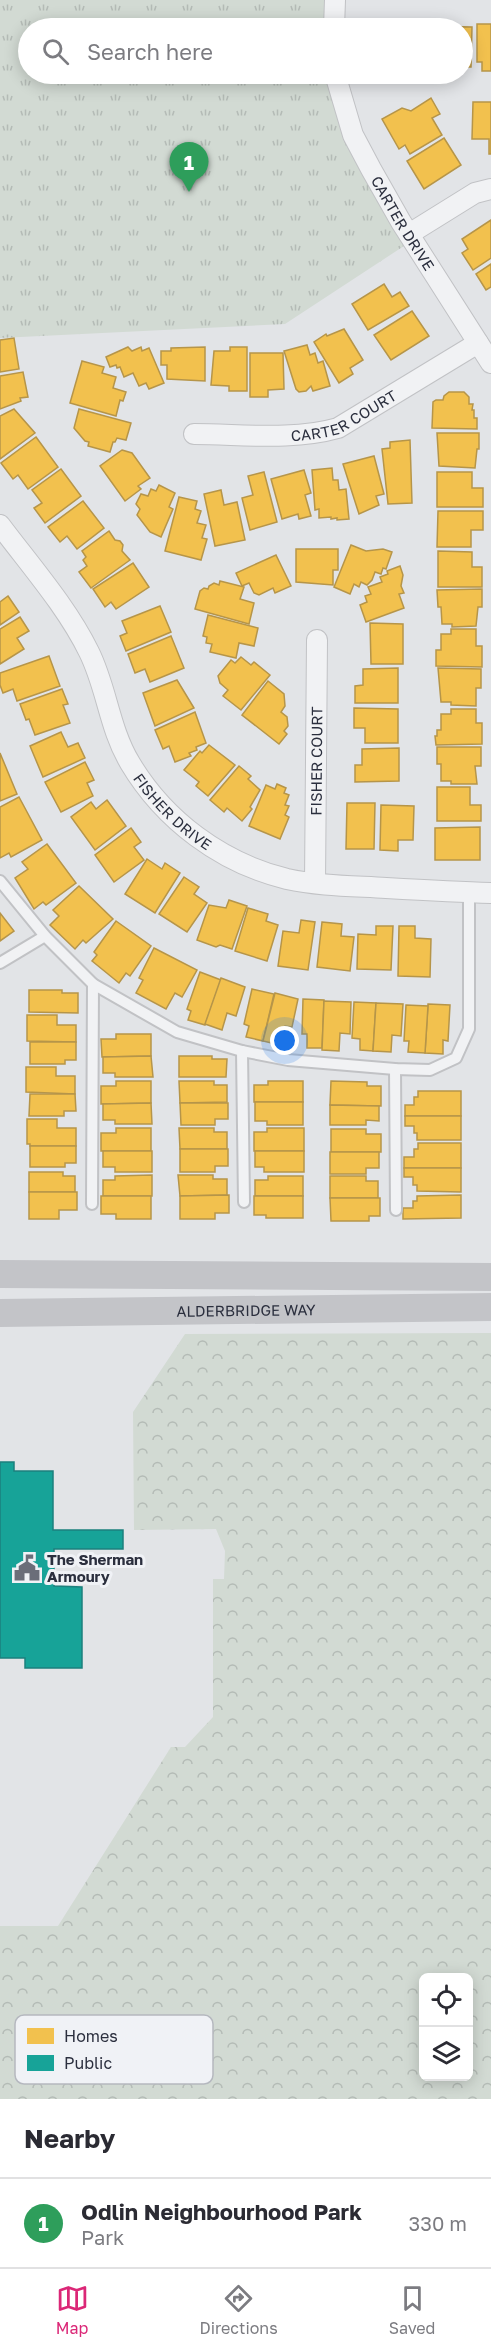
<!DOCTYPE html>
<style>
:root{--surface:#fff;--page:#f2f2f3;--text:#2b2b33;--muted:#7c7c81;--line:#e1e1e2;--accent:#db2777}
body{margin:0;font-family:"Golos Text",sans-serif;background:var(--page);color:var(--text)}
.controls{position:absolute;right:18px;bottom:18px;display:grid;overflow:hidden;border-radius:9px;box-shadow:0 3px 15px #0003}
.controls button{width:54px;height:54px;display:grid;place-items:center;padding:0;border:0;border-bottom:2px solid var(--line);background:var(--surface);color:var(--text);font:30px sans-serif}
.you{position:absolute;left:285px;top:1041px;width:21px;height:21px;margin:-15px;border:4px solid #fff;border-radius:50%;background:#1a73e8;box-shadow:0 0 0 9px #1a73e833}
.badge{display:grid;place-items:center;width:39px;height:39px;border-radius:50%;background:var(--accent);color:#fff;font-size:20px;font-weight:700}
.pin{position:absolute;translate:-50% -50px;filter:drop-shadow(0 2px 3px #0008)}
.pin::after{content:'';position:absolute;top:32px;width:21px;height:18px;background:inherit;clip-path:polygon(0 0,100% 0,50% 100%)}
.list{margin:0;padding:0;list-style:none}
h2{display:flex;justify-content:space-between;align-items:center;height:78px;margin:0;padding:0 24px;font-size:26px}
h2 small{font-size:20px;font-weight:400;color:var(--muted)}
.list li{display:grid;grid-template-columns:39px 1fr auto;gap:18px;align-items:center;box-sizing:border-box;height:90px;padding:0 24px;border-top:2px solid var(--line)}
.list b{display:block;font-size:22px;white-space:nowrap}
.list p{margin:0;font-size:20px;white-space:nowrap;color:var(--muted)}
.list em{font-size:20px;font-style:normal;color:var(--muted)}
.icon{flex:none;width:33px;height:33px;fill:none;stroke:currentColor;stroke-width:2;stroke-linecap:round;stroke-linejoin:round}
.map{position:relative;flex:none;width:491px;height:2099px;overflow:hidden}
.search{position:absolute;background:var(--surface);box-shadow:0 3px 15px #0003;left:18px;right:18px;top:18px;height:66px;display:flex;align-items:center;gap:15px;box-sizing:border-box;padding:0 21px;border-radius:33px;color:var(--muted);font-size:22px}
.sheet{height:168px;background:var(--surface)}
nav{display:flex;justify-content:space-around;align-items:center;box-sizing:border-box;height:84px;border-top:2px solid var(--line);background:var(--surface);font-size:16px;color:var(--muted)}
nav a{display:grid;justify-items:center;gap:3px}
nav .on{color:var(--accent)}
.map>svg:first-child{display:block}
.forest{fill:url(#forest-crowns);fill-rule:evenodd}
.park{fill:url(#park-tufts)}
.homes{fill:#f2c14e;stroke:#b69549;stroke-width:1.5}
.public{fill:#17a398;stroke:#1d807d;stroke-width:1.5}
.lines{fill:none;stroke-linecap:round;stroke-linejoin:round}
.service-casing{stroke:#c1c2c5;stroke-width:14}
.minor-casing{stroke:#c1c2c5;stroke-width:22}
.service{stroke:#f1f2f4;stroke-width:10}
.minor{stroke:#f1f2f4;stroke-width:20}
.secondary{stroke:#c3c4c8;stroke-width:28}
.labels{text-anchor:middle;dominant-baseline:central;stroke-width:6;stroke-linejoin:round;paint-order:stroke}
.street-label{font-size:15px;fill:#2b2f3e;stroke:#f0f2f6}
.poi-label{font-size:15px;font-weight:bold;fill:#2b2f3e;stroke:#f0f2f6;text-anchor:start}
.key{fill:#f0f2f6;stroke:#b5b8bf;stroke-width:1.5}
.key-label{font-size:16px;fill:#2b2f3e}
</style>
<div class="map">
<svg width="491" height="2099" viewBox="0 0 491 2099">
<defs>
<pattern id="forest-crowns" width="20" height="18" patternUnits="userSpaceOnUse" patternTransform="scale(1.5)"><rect width="20" height="18" fill="#d2dad3"/><path d="M2 6a3 3 0 1 1 6 0M12 15a3 3 0 1 1 6 0" fill="none" stroke="#b4bbb6"/></pattern>
<pattern id="park-tufts" width="24" height="20" patternUnits="userSpaceOnUse" patternTransform="scale(1.5)"><rect width="24" height="20" fill="#d2dad3"/><path d="M3 7l-1-3M5 7V3M7 7l1-3M15 17l-1-3M17 17v-4M19 17l1-3" fill="none" stroke="#b4bbb6"/></pattern>
</defs>
<rect width="100%" height="100%" fill="#e2e4e7"/>
<path class="forest" d="M491,1333v766h-491v-173h58l113,-179h14l28,-30v-138h11l1,-28 -9,-22 -82,1 -1,-118 52,-78zM424,1978h44v98h-44z"/>
<path class="park" d="M0,0h324l2,28h-298v46h302l77,170 -122,80 -285,14z"/>
<g class="homes">
<path d="M477,24h14v47h-9v-9h-5z"/>
<path d="M428,26l44,1 -1,40h-9v-39h-34z"/>
<rect x="375" y="74" width="39" height="7"/>
<path d="M431,98l9,16 -8,4 10,17 -32,19 -5,-9 -6,4 -17,-30 20,-11 9,3z"/>
<path d="M473,102h18v52h-2v-15h-17z"/>
<path d="M444,138l17,27 -37,24 -17,-28z"/>
<path d="M491,220v38l-18,12 -11,-17 6,-4 -6,-10z"/>
<path d="M491,264v23l-5,3 -10,-16z"/>
<path d="M384,284l8,13 8,-5 9,14 -41,24 -16,-26z"/>
<path d="M412,311l17,25 -38,24 -17,-25z"/>
<path d="M344,329l19,31 -13,8 3,6 -14,9 -25,-41 12,-8 1,2z"/>
<path d="M14,338l5,31 -19,3v-32z"/>
<path d="M307,345l3,10 5,-2 3,10 5,-2 7,25 -17,5 -2,-5 -5,5 -7,1 -3,-3 -12,-38z"/>
<path d="M128,347l4,4 9,-4 1,4 7,-3 15,35 -15,6 -3,-6 -7,3 -6,-13 -9,4 -4,-10 -3,1 -1,-3 -6,2 -4,-10z"/>
<path d="M205,347v34l-38,-2v-14h-6v-14h10v-3z"/>
<path d="M230,347h17v44h-18v-5l-18,-1 3,-34h16z"/>
<path d="M250,353h33l1,36 -16,1v7h-18z"/>
<path d="M82,361l22,6 -2,6 14,4 -3,11 13,4 -3,9 -3,-1 -4,16 -46,-13z"/>
<path d="M23,372l5,25 -8,1 1,3 -21,8v-33z"/>
<path d="M449,392h15l5,5v7h4l-1,6h2v8h3v11l-45,-1 1,-26 3,-2h7l1,-4z"/>
<path d="M14,409l21,24 -35,26v-43z"/>
<path d="M79,409l52,14 -5,17 -9,-2 -2,4h-2l-3,10 -22,-6 1,-4 -4,-1 -11,-13z"/>
<path d="M437,433h42v16h-2l-2,19 -36,-2z"/>
<path d="M36,437l22,30 -30,22 -10,-14 -5,4 -12,-16z"/>
<path d="M410,440l2,63 -24,1 -6,-55 8,-1v-6z"/>
<path d="M122,450l10,3 18,25 -12,8 3,3 -16,12 -25,-35z"/>
<path d="M374,456l10,38 -8,2 3,9 -20,9 -16,-50z"/>
<path d="M332,468l1,12h5l1,10 7,-1 3,30 -12,1v-2l-6,1v-2l-12,1v-9l-4,1 -3,-40z"/>
<path d="M61,469l20,27 -36,27 -11,-15 8,-5 -10,-13z"/>
<path d="M304,470l7,23 -6,2 6,21 -12,3 -1,-5 -16,5 -11,-40z"/>
<path d="M264,472l13,50 -27,8 -8,-32 11,-3 -5,-19z"/>
<path d="M437,472h35v16h11v19h-46z"/>
<path d="M159,485l16,8 -6,14 4,2 -12,28 -11,-5 -13,-17 3,-6 -4,-5 5,-10 7,2 3,-7 5,2z"/>
<path d="M221,490l3,15 13,-3 8,38 -30,6 -11,-52z"/>
<path d="M179,497l18,4 -2,8 6,2 -4,12 9,2 -4,13 5,1 -6,21 -36,-9z"/>
<path d="M83,501l21,27 -27,21 -10,-13 -7,6 -12,-15z"/>
<path d="M438,511h45v19h-12v17h-34z"/>
<path d="M109,531l6,9 5,1 3,4 -1,6 8,9 -39,28 -12,-16 8,-6 -4,-6 3,-3 -4,-6z"/>
<path d="M351,545l15,6 17,-2 9,3 -6,17 -3,-1 -2,6 -6,-2 -3,8 -5,5 -6,-3 -2,5 -5,-3 -4,10 -16,-7z"/>
<path d="M296,549h42v21h-5v15l-37,-3z"/>
<path d="M438,551l34,1v15h10v20h-44z"/>
<path d="M276,555l15,31 -16,7 -2,-5 -14,7 -5,-2 -5,-10 -7,3 -6,-13z"/>
<path d="M133,563l16,24 -33,22 -5,-7 -6,5 -12,-18z"/>
<path d="M400,566l3,9 -2,11 3,7 -5,1 5,14 -38,14 -6,-17 7,-3 -2,-6 6,-2 -3,-7 14,-5 -2,-5 8,-3 -1,-3z"/>
<path d="M220,581l24,6 -4,12 14,4 -5,21 -54,-15 5,-18 4,-3 4,1 1,-3 5,-3 5,2z"/>
<path d="M482,589v18h-4l-2,19 -24,1v-3h-10l-1,-17h-3l-1,-17z"/>
<path d="M8,596l11,16 -19,13v-23z"/>
<path d="M160,606l11,26 -45,19 -6,-15 7,-3 -5,-12z"/>
<path d="M208,615l50,13 -4,18 -15,-3 -3,15 -26,-6 2,-8 -6,-1 1,-6 -4,-1z"/>
<path d="M20,617l9,14 -12,7 7,11 -24,15v-35z"/>
<path d="M370,623l33,1v40h-32z"/>
<path d="M451,629h25v17h6v21l-46,-1v-16h5v-16h10z"/>
<path d="M171,636l13,32 -34,14 -5,-13 -10,4 -7,-19z"/>
<path d="M49,656l11,30 -43,15 -4,-12 -10,4 -3,-8v-12z"/>
<path d="M241,657l10,8 3,-3 16,13 -29,35 -18,-14 5,-6 -8,-7 -2,-7 13,-16 4,3z"/>
<path d="M398,668v35h-43v-17l8,-1v-16z"/>
<path d="M438,668l43,1v19h-5v18l-25,-1v-3h-10z"/>
<path d="M177,680l17,28 -39,18 -12,-33z"/>
<path d="M268,681l16,13 1,12 -4,6 6,5 1,9 -4,5 3,3 -8,10 -37,-29z"/>
<path d="M62,689l6,15 -5,1 7,18 -35,12 -6,-16 -3,1 -6,-16z"/>
<path d="M354,708l44,1v34h-33v-15h-11z"/>
<path d="M451,709h25v14h6v21l-46,1 -1,-9h2v-6h4v-16h10z"/>
<path d="M195,712l11,31 -10,4 1,3 -8,3 2,3 -16,6 -6,-16 -6,3 -8,-19z"/>
<path d="M61,732l7,15 10,-4 7,15 -42,19 -13,-31z"/>
<path d="M209,745l26,20 -27,31 -12,-10 3,-4 -15,-12 16,-19 2,2z"/>
<path d="M437,747h44v19h-6l2,18h-26v-3h-10v-17h-4z"/>
<path d="M399,748v33l-44,1v-17h7v-16z"/>
<path d="M0,753l17,41 -17,7z"/>
<path d="M85,762l9,18 -7,3 6,13 -32,16 -16,-30z"/>
<path d="M239,766l12,10 -3,3 12,11 -10,17 2,2 -10,12 -15,-13 -3,4 -14,-12z"/>
<path d="M277,784l9,4 -2,5 5,2 -4,10 4,1 -4,9 4,2 -9,22 -31,-13 17,-41 9,4z"/>
<path d="M437,787h33v18h11v16h-44z"/>
<path d="M19,797l23,43 -31,17 -2,-4 -9,5v-51z"/>
<path d="M107,800l19,26 -31,24 -24,-33 20,-15 5,7z"/>
<path d="M347,803h28l-1,46h-28z"/>
<path d="M381,805l33,1 -1,34h-15v11l-18,-1z"/>
<path d="M480,827v33h-45v-32z"/>
<path d="M131,828l10,14 -7,5 10,13 -30,22 -19,-27z"/>
<path d="M47,844l29,39 -30,22 -3,-3 -9,7 -19,-31 13,-9 -6,-7z"/>
<path d="M147,859l15,10 3,-6 15,10 -25,40 -30,-19z"/>
<path d="M184,877l15,10 -5,7 13,9 -20,29 -28,-18z"/>
<path d="M79,886l34,33 -27,24 -3,-3 -8,9 -25,-24 9,-9 -6,-6z"/>
<path d="M229,900l18,6 -15,43 -12,-4 -4,2 -19,-7 12,-35 17,3z"/>
<path d="M248,908l20,6 -2,7 12,4 -11,36 -32,-10z"/>
<path d="M0,913l14,18 -14,10z"/>
<path d="M301,920l14,2 -7,48 -30,-4 5,-35 16,2z"/>
<path d="M116,921l35,25 -21,30 -4,-3 -7,10 -27,-22 5,-6 -3,-3z"/>
<path d="M322,922l20,2 -1,12 13,1 -4,34 -33,-4z"/>
<path d="M376,926h17l-2,44 -34,-1 1,-35 18,1z"/>
<path d="M399,926h16v12l16,1 -1,38 -32,-1z"/>
<path d="M154,948l43,22 -15,27 -7,-4 -9,16 -30,-16 7,-13 -4,-2z"/>
<path d="M200,972l21,8 -16,45 -17,-5 3,-9 -4,-2z"/>
<path d="M221,978l24,9 -9,29 -9,-3 -5,17 -17,-6z"/>
<path d="M252,989l22,5 -11,47 -17,-4 3,-11 -5,-2z"/>
<path d="M29,990h33v3h16v20l-49,-1z"/>
<path d="M275,993l23,6 -6,28 -7,-1 -5,19 -17,-4z"/>
<path d="M303,999l21,1 -2,48h-15v-14h-5z"/>
<path d="M324,1001l27,1 -1,32 -10,-1 -1,18 -17,-1z"/>
<path d="M354,1002l22,1 -3,48 -13,-1v-11l-8,-1z"/>
<path d="M376,1003l27,1 -2,32 -9,-1 -1,17 -18,-1z"/>
<path d="M428,1004l22,1 -2,36 -5,-1v14l-18,-1z"/>
<path d="M406,1005l22,1 -3,47 -17,-1 1,-11h-5z"/>
<path d="M27,1015h30v10h19v17l-49,-1z"/>
<path d="M116,1034h35v22l-49,1 -1,-18h15z"/>
<path d="M30,1042h46v18h-11v4h-35z"/>
<path d="M151,1056l2,21h-38v-4h-12v-16z"/>
<path d="M179,1056h33v3h15l-1,18h-47z"/>
<path d="M26,1067h30v9h19v18l-49,-2z"/>
<path d="M116,1081h35v22l-50,1v-18h15z"/>
<path d="M179,1081h35v4h13v17l-47,1z"/>
<path d="M268,1081h35v21h-49v-17h14z"/>
<path d="M331,1081l36,1v4h14v20l-51,-1z"/>
<path d="M418,1091h43v25h-56v-11h9v-8h4z"/>
<path d="M30,1094h45l1,17h-12v5h-35z"/>
<path d="M255,1102h48v23h-36v-4h-12z"/>
<path d="M151,1103l1,21h-37v-4h-12v-16z"/>
<path d="M180,1103h48v16h-13v6h-34z"/>
<path d="M330,1105l49,1v15l-13,-1v5h-36z"/>
<path d="M405,1116h56v24h-44v-7h-3v-7h-9z"/>
<path d="M27,1119h30v9h19v18h-46v-2h-3z"/>
<path d="M116,1128h35v23h-50v-18h15z"/>
<path d="M179,1128h35v4h13v17h-47z"/>
<path d="M267,1128h37v23h-50v-19h13z"/>
<path d="M331,1129h35v5h15v18h-50z"/>
<path d="M418,1143h43v25h-57v-11h10v-8h4z"/>
<path d="M30,1146h46v17h-11v4h-35z"/>
<path d="M180,1149h48v17h-13v6h-35z"/>
<path d="M103,1151h49v21h-37v-5h-12z"/>
<path d="M255,1151h49v21h-40v-5h-9z"/>
<path d="M330,1152h49v16h-13v6h-36z"/>
<path d="M404,1168h57v24l-44,-1v-6h-4v-8h-9z"/>
<path d="M29,1172h34v4h12v16h-46z"/>
<path d="M152,1175v21h-49v-16h12v-4z"/>
<path d="M178,1175h35v4h14v16l-47,1z"/>
<path d="M268,1176h35v20h-48v-16h13z"/>
<path d="M330,1176h36v5h12v17h-48z"/>
<path d="M29,1192h48v18h-18v9h-30z"/>
<path d="M229,1195v18h-14v6h-35v-23z"/>
<path d="M461,1195v23l-58,1v-11h10v-7h4v-5z"/>
<path d="M101,1196h50v23h-35v-5h-15z"/>
<path d="M254,1196h49v22h-37v-3h-12z"/>
<path d="M330,1198h50v18h-11v5h-38z"/>
</g>
<path class="public" d="M0,1462h14v9h39v59h70v19h-69v37l28,1v81h-57v-10h-25z"/>
<g class="lines">
<g class="service-casing">
<g id="service">
<path d="M0,881l45,55 48,48 84,48 65,19 46,9 107,9 35,1 26,-12 13,-29v-136"/>
<path d="M0,963l45,-27"/>
<path d="M242,1051l2,151"/>
<path d="M395,1069l1,141"/>
<path d="M92,1204l1,-220"/>
</g>
</g>
<g class="minor-casing">
<g id="minor">
<path d="M334,28l1,-28"/>
<path id="s1" d="M335,74l18,61 18,34 30,53 90,141"/>
<path d="M409,234l66,-41 16,-4"/>
<path id="s2" d="M194,434c47,0 98,7 144,-6l140,-85"/>
<path id="s3" d="M0,525c30,40 67,82 89,127 18,36 20,76 41,111 34,57 91,100 157,116 32,7 66,7 99,9 35,2 70,4 105,5"/>
<path id="s4" d="M315,883l2,-243"/>
</g>
</g>
<use href="#service" class="service"/>
<use href="#minor" class="minor"/>
<g class="secondary">
<path d="M0,1274l491,3"/>
<path id="s5" d="M0,1313l491,-6"/>
</g>
</g>
<defs>
<g id="civic-bare" transform="scale(2.07)"><path d="M-.6-6.5H3V-4.5H.6V-3L4-1V1h2V6H-6V1h2V-1L-.6-3ZM-1.2 2.5V6h2.4V2.5Z" fill="#6b6e79" stroke="#f0f2f6" stroke-width="2.5" paint-order="stroke"/></g>
</defs>
<g fill-rule="evenodd">
<use href="#civic-bare" x="27" y="1568"/>
</g>
<g class="labels">
<g class="street-label">
<text stroke="none"><textPath href="#s1" startOffset="165">CARTER DRIVE</textPath></text>
<text stroke="none"><textPath href="#s2" startOffset="154">CARTER COURT</textPath></text>
<text stroke="none"><textPath href="#s4" startOffset="122">FISHER COURT</textPath></text>
<text stroke="none"><textPath href="#s3" startOffset="339">FISHER DRIVE</textPath></text>
<text stroke="none"><textPath href="#s5" startOffset="246">ALDERBRIDGE WAY</textPath></text>
</g>
<g class="poi-label">
<text x="47" y="1559">The Sherman<tspan x="47" dy="17">Armoury</tspan></text>
</g>
</g>
<rect x="15" y="2015" width="198" height="69" rx="9" class="key"/>
<rect x="27" y="2028" width="27" height="16" fill="#f2c14e"/>
<rect x="27" y="2055" width="27" height="16" fill="#17a398"/>
<g class="key-label">
<text x="64" y="2042">Homes</text>
<text x="64" y="2069">Public</text>
</g>
</svg>
<div class="controls">
<button><svg class="icon" aria-label="locate" viewBox="0 0 24 24"><circle cx="12" cy="12" r="6"/><path d="M12 2v4M12 18v4M2 12h4M18 12h4"/></svg></button>
<button><svg class="icon" aria-label="layers" viewBox="0 0 24 24"><path d="M12 4l9 5-9 5-9-5zM3 14l9 5 9-5"/></svg></button>
</div>
<div class="you"></div>
<div class="pin badge" style="left:189px;top:192px;background:#2e9e5b">1</div>
<div class="search"><svg class="icon" aria-label="search" viewBox="0 0 24 24"><circle cx="10" cy="10" r="6"/><path d="M15 15l6 6"/></svg>Search here</div>
</div>
<section class="sheet">
<h2>Nearby<small></small></h2>
<ul class="list">
<li><span class="badge" style="background:#2e9e5b">1</span><div><b>Odlin Neighbourhood Park</b><p>Park</p></div><em>330 m</em></li>
</ul>
</section>
<nav>
<a class="on"><svg class="icon" aria-label="map" viewBox="0 0 24 24"><path d="M3 6l6-2 6 2 6-2v14l-6 2-6-2-6 2zM9 4v14M15 6v14"/></svg>Map</a>
<a><svg class="icon" aria-label="directions" viewBox="0 0 24 24"><path d="M12 3l9 9-9 9-9-9zM9 14v-3h6M13 9l2 2-2 2"/></svg>Directions</a>
<a><svg class="icon" aria-label="saved" viewBox="0 0 24 24"><path d="M7 4h10v16l-5-4-5 4z"/></svg>Saved</a>
</nav>
